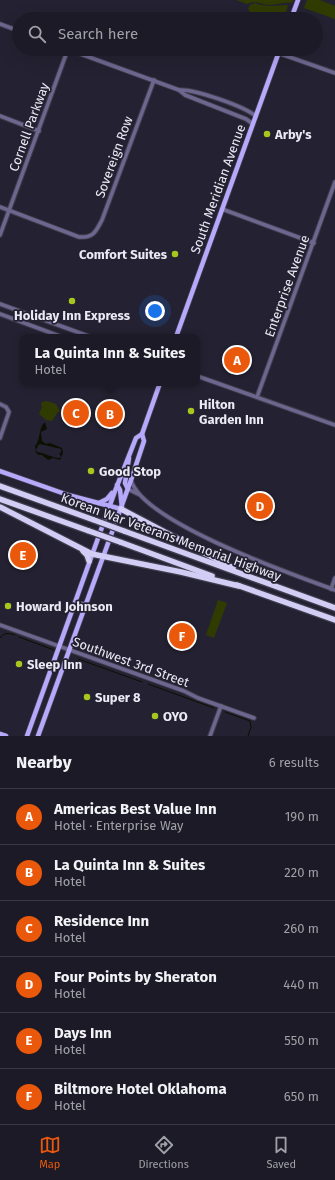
<!DOCTYPE html>
<meta charset="utf-8">
<style>
:root{--surface:#1b1a26;--page:#282732;--text:#f1f3f6;--muted:#a0a1a7;--line:#393843;--accent:#ea580c}
body{margin:0;font-family:"Fira Sans",sans-serif;background:var(--page);color:var(--text)}
.you{position:absolute;left:155px;top:311px;width:14px;height:14px;margin:-10px;border:3px solid #fff;border-radius:50%;background:#1a73e8;box-shadow:0 0 0 6px #1a73e833}
.badge{display:grid;place-items:center;width:26px;height:26px;border-radius:50%;background:var(--accent);color:#fff;font-size:13px;font-weight:700}
.pin{position:absolute;translate:-50% -50%;border:2px solid #fff;box-shadow:0 1px 4px #0006}
.popup{position:absolute;left:20px;top:334px;width:180px;height:52px;box-sizing:border-box;display:grid;place-content:center;border-radius:8px;background:var(--surface);filter:drop-shadow(0 1px 3px #0005);font-size:13px;white-space:nowrap;color:var(--muted)}
.popup b{font-size:15px;color:var(--text)}
.popup::after{content:'';position:absolute;left:50%;top:100%;margin-left:-8px;border:8px solid transparent;border-top-color:var(--surface)}
.list{margin:0;padding:0;list-style:none}
h2{display:flex;justify-content:space-between;align-items:center;height:52px;margin:0;padding:0 16px;font-size:17px}
h2 small{font-size:13px;font-weight:400;color:var(--muted)}
.list li{display:grid;grid-template-columns:26px 1fr auto;gap:12px;align-items:center;box-sizing:border-box;height:56px;padding:0 16px;border-top:1px solid var(--line)}
.list b{display:block;font-size:15px;white-space:nowrap}
.list p{margin:0;font-size:13px;white-space:nowrap;color:var(--muted)}
.list em{font-size:13px;font-style:normal;color:var(--muted)}
.icon{flex:none;width:22px;height:22px;fill:none;stroke:currentColor;stroke-width:2;stroke-linecap:round;stroke-linejoin:round}
.map{position:relative;flex:none;width:335px;height:736px;overflow:hidden}
.search{position:absolute;background:var(--surface);box-shadow:0 4px 16px #0002;left:12px;right:12px;top:12px;height:44px;display:flex;align-items:center;gap:10px;box-sizing:border-box;padding:0 14px;border-radius:22px;color:var(--muted);font-size:15px}
.sheet{height:388px;background:var(--surface)}
nav{display:flex;justify-content:space-around;align-items:center;box-sizing:border-box;height:56px;border-top:1px solid var(--line);background:var(--surface);font-size:11px;color:var(--muted)}
nav a{display:grid;justify-items:center;gap:2px}
nav .on{color:var(--accent)}
.map>svg:first-child{display:block}
.green{fill:#303b02}
.water{fill:#0b1000;fill-rule:evenodd}
.lines{fill:none;stroke-linecap:round;stroke-linejoin:round}
.stream{stroke:#0b1000;stroke-width:1}
.minor-casing{stroke:#403e4d;stroke-width:5.5}
.major-casing{stroke:#403e4d;stroke-width:6}
.highway-casing{stroke:#403e4d;stroke-width:8}
.minor{stroke:#6d678f;stroke-width:3.5}
.major{stroke:#b6a8fb;stroke-width:4.5}
.highway{stroke:#d2cdf5;stroke-width:5.5}
.highway-bridge-casing{stroke:#403e4d;stroke-width:8;stroke-linecap:butt}
.highway-bridge{stroke:#d2cdf5;stroke-width:5.5}
.poi-dot{fill:#a7c71e;stroke:#242232;stroke-width:1.5}
.labels{text-anchor:middle;dominant-baseline:central;stroke-width:3.5;stroke-linejoin:round;paint-order:stroke}
.street-label{font-size:13px;fill:#eae9f4;stroke:#242232}
.poi-label{font-size:13px;font-weight:bold;fill:#eae9f4;stroke:#242232;text-anchor:start}
</style>
<div class="map">
<svg width="335" height="736" viewBox="0 0 335 736">
<rect width="100%" height="100%" fill="#242232"/>
<g class="green">
<path d="M236,0h57l-1,3c-8,-1 -15,2 -23,2 -10,-1 -12,-5 -22,-1z"/>
<path d="M307,0h13l15,6v13l-31,-11z"/>
<path d="M255,3c13,5 20,2 33,2l-4,14h-21c-4,-4 -11,-3 -15,-10l2,-4z"/>
<path d="M47,401l9,3 4,7 -3,2 -5,8 -6,-1 -7,-6 3,-7 -1,-2 1,-3z"/>
<path d="M218,600l9,3 -13,35 -8,-3z"/>
</g>
<path class="water" d="M45,422l2,7 -6,3 1,9 4,3 4,-1 12,5 1,5 -3,7 -7,-2 -5,2 -6,-5h-3l-3,-2 -1,-7c6,-6 3,-18 10,-24zM40,444l21,5v3l-2,2 2,2 -1,2c-8,0 -15,-5 -23,-6l-1,-3 2,-2 -1,-1z"/>
<g class="lines">
<g class="stream">
<path d="M19,637l35,13"/>
<path d="M0,638c4,-6 9,-5 15,-3"/>
<path d="M78,659l64,23"/>
<path d="M148,684l66,24"/>
<path d="M225,712l25,9 1,6 -3,9"/>
</g>
<g class="minor-casing">
<g id="minor">
<path d="M0,24l19,7"/>
<path d="M67,49l112,41 6,5 61,24 7,5"/>
<path d="M278,53l57,20"/>
<path d="M179,90c16,-1 64,16 77,26"/>
<path d="M0,116l39,15"/>
<path d="M0,207l79,30c15,1 17,-6 23,-17l52,-140"/>
<path d="M222,209l92,34"/>
<path d="M0,235l68,-186"/>
<path d="M0,304l91,33"/>
<path d="M0,314l62,23"/>
<path d="M197,376l138,49"/>
<path d="M257,397l78,-215"/>
<path d="M0,404l6,3 3,5 -9,26"/>
<path d="M131,480c11,42 163,95 204,110"/>
<path d="M128,489l10,5"/>
<path d="M331,589l4,-11"/>
<path d="M0,625l184,66 14,7 56,20"/>
<path d="M210,736l11,-30"/>
</g>
</g>
<g class="major-casing">
<g id="major">
<path d="M291,19l7,-19"/>
<path d="M176,337l104,-288"/>
<path d="M0,471l68,24 53,14"/>
<path d="M117,485l3,5 2,17"/>
<path d="M128,489l-3,-6 4,-25"/>
<path d="M99,503l8,-4 5,-6"/>
<path d="M75,603l11,2"/>
<path d="M0,734l6,2"/>
<path d="M27,736l88,-245 21,-53 6,-4"/>
<path d="M38,736l93,-256 13,-39 -2,-7 18,-51"/>
</g>
</g>
<g class="highway-casing">
<g id="highway">
<path d="M0,486l94,34"/>
<path d="M0,499l89,32"/>
<path d="M0,507l92,47 89,18 58,14"/>
<path d="M121,509l112,59"/>
<path d="M124,531l211,77"/>
<path d="M120,542l92,34"/>
<path d="M83,551l4,4 2,6"/>
<path d="M237,585l98,35"/>
</g>
</g>
<use href="#minor" class="minor"/>
<use href="#major" class="major"/>
<use href="#highway" class="highway"/>
<g class="highway-bridge-casing">
<g id="highway-bridge">
<path d="M94,520l30,11"/>
<path d="M89,531l31,11"/>
</g>
</g>
<use href="#highway-bridge" class="highway-bridge"/>
</g>
<g class="poi-dot">
<circle cx="267" cy="134" r="4"/>
<circle cx="175" cy="254" r="4"/>
<circle cx="72" cy="301" r="4"/>
<circle cx="191" cy="411" r="4"/>
<circle cx="91" cy="471" r="4"/>
<circle cx="8" cy="606" r="4"/>
<circle cx="19" cy="664" r="4"/>
<circle cx="87" cy="697" r="4"/>
<circle cx="155" cy="716" r="4"/>
</g>
<g class="labels">
<g class="street-label">
<text transform="translate(29 127) rotate(-70)">Cornell Parkway</text>
<text transform="translate(114 157) rotate(-70)">Sovereign Row</text>
<text transform="translate(218 189) rotate(-70)">South Meridian Avenue</text>
<text transform="translate(287 286) rotate(-70)">Enterprise Avenue</text>
<text transform="translate(171 537) rotate(20)">Korean War Veterans Memorial Highway</text>
<text transform="translate(131 662) rotate(20)">Southwest 3rd Street</text>
</g>
<g class="poi-label">
<text x="275" y="134">Arby's</text>
<text x="167" y="254" text-anchor="end">Comfort Suites</text>
<text x="72" y="315" text-anchor="middle">Holiday Inn Express</text>
<text x="199" y="404">Hilton<tspan x="199" dy="15">Garden Inn</tspan></text>
<text x="99" y="471">Good Stop</text>
<text x="16" y="606">Howard Johnson</text>
<text x="27" y="664">Sleep Inn</text>
<text x="95" y="697">Super 8</text>
<text x="163" y="716">OYO</text>
</g>
</g>
</svg>
<div class="you"></div>
<div class="pin badge" style="left:237px;top:360px">A</div>
<div class="pin badge" style="left:110px;top:414px">B</div>
<div class="popup"><b>La Quinta Inn &amp; Suites</b>Hotel</div>
<div class="pin badge" style="left:76px;top:413px">C</div>
<div class="pin badge" style="left:260px;top:506px">D</div>
<div class="pin badge" style="left:23px;top:555px">E</div>
<div class="pin badge" style="left:182px;top:636px">F</div>
<div class="search"><svg class="icon" aria-label="search" viewBox="0 0 24 24"><circle cx="10" cy="10" r="6"/><path d="M15 15l6 6"/></svg>Search here</div>
</div>
<section class="sheet">
<h2>Nearby<small>6 results</small></h2>
<ul class="list">
<li><span class="badge">A</span><div><b>Americas Best Value Inn</b><p>Hotel · Enterprise Way</p></div><em>190 m</em></li>
<li><span class="badge">B</span><div><b>La Quinta Inn &amp; Suites</b><p>Hotel</p></div><em>220 m</em></li>
<li><span class="badge">C</span><div><b>Residence Inn</b><p>Hotel</p></div><em>260 m</em></li>
<li><span class="badge">D</span><div><b>Four Points by Sheraton</b><p>Hotel</p></div><em>440 m</em></li>
<li><span class="badge">E</span><div><b>Days Inn</b><p>Hotel</p></div><em>550 m</em></li>
<li><span class="badge">F</span><div><b>Biltmore Hotel Oklahoma</b><p>Hotel</p></div><em>650 m</em></li>
</ul>
</section>
<nav>
<a class="on"><svg class="icon" aria-label="map" viewBox="0 0 24 24"><path d="M3 6l6-2 6 2 6-2v14l-6 2-6-2-6 2zM9 4v14M15 6v14"/></svg>Map</a>
<a><svg class="icon" aria-label="directions" viewBox="0 0 24 24"><path d="M12 3l9 9-9 9-9-9zM9 14v-3h6M13 9l2 2-2 2"/></svg>Directions</a>
<a><svg class="icon" aria-label="saved" viewBox="0 0 24 24"><path d="M7 4h10v16l-5-4-5 4z"/></svg>Saved</a>
</nav>
